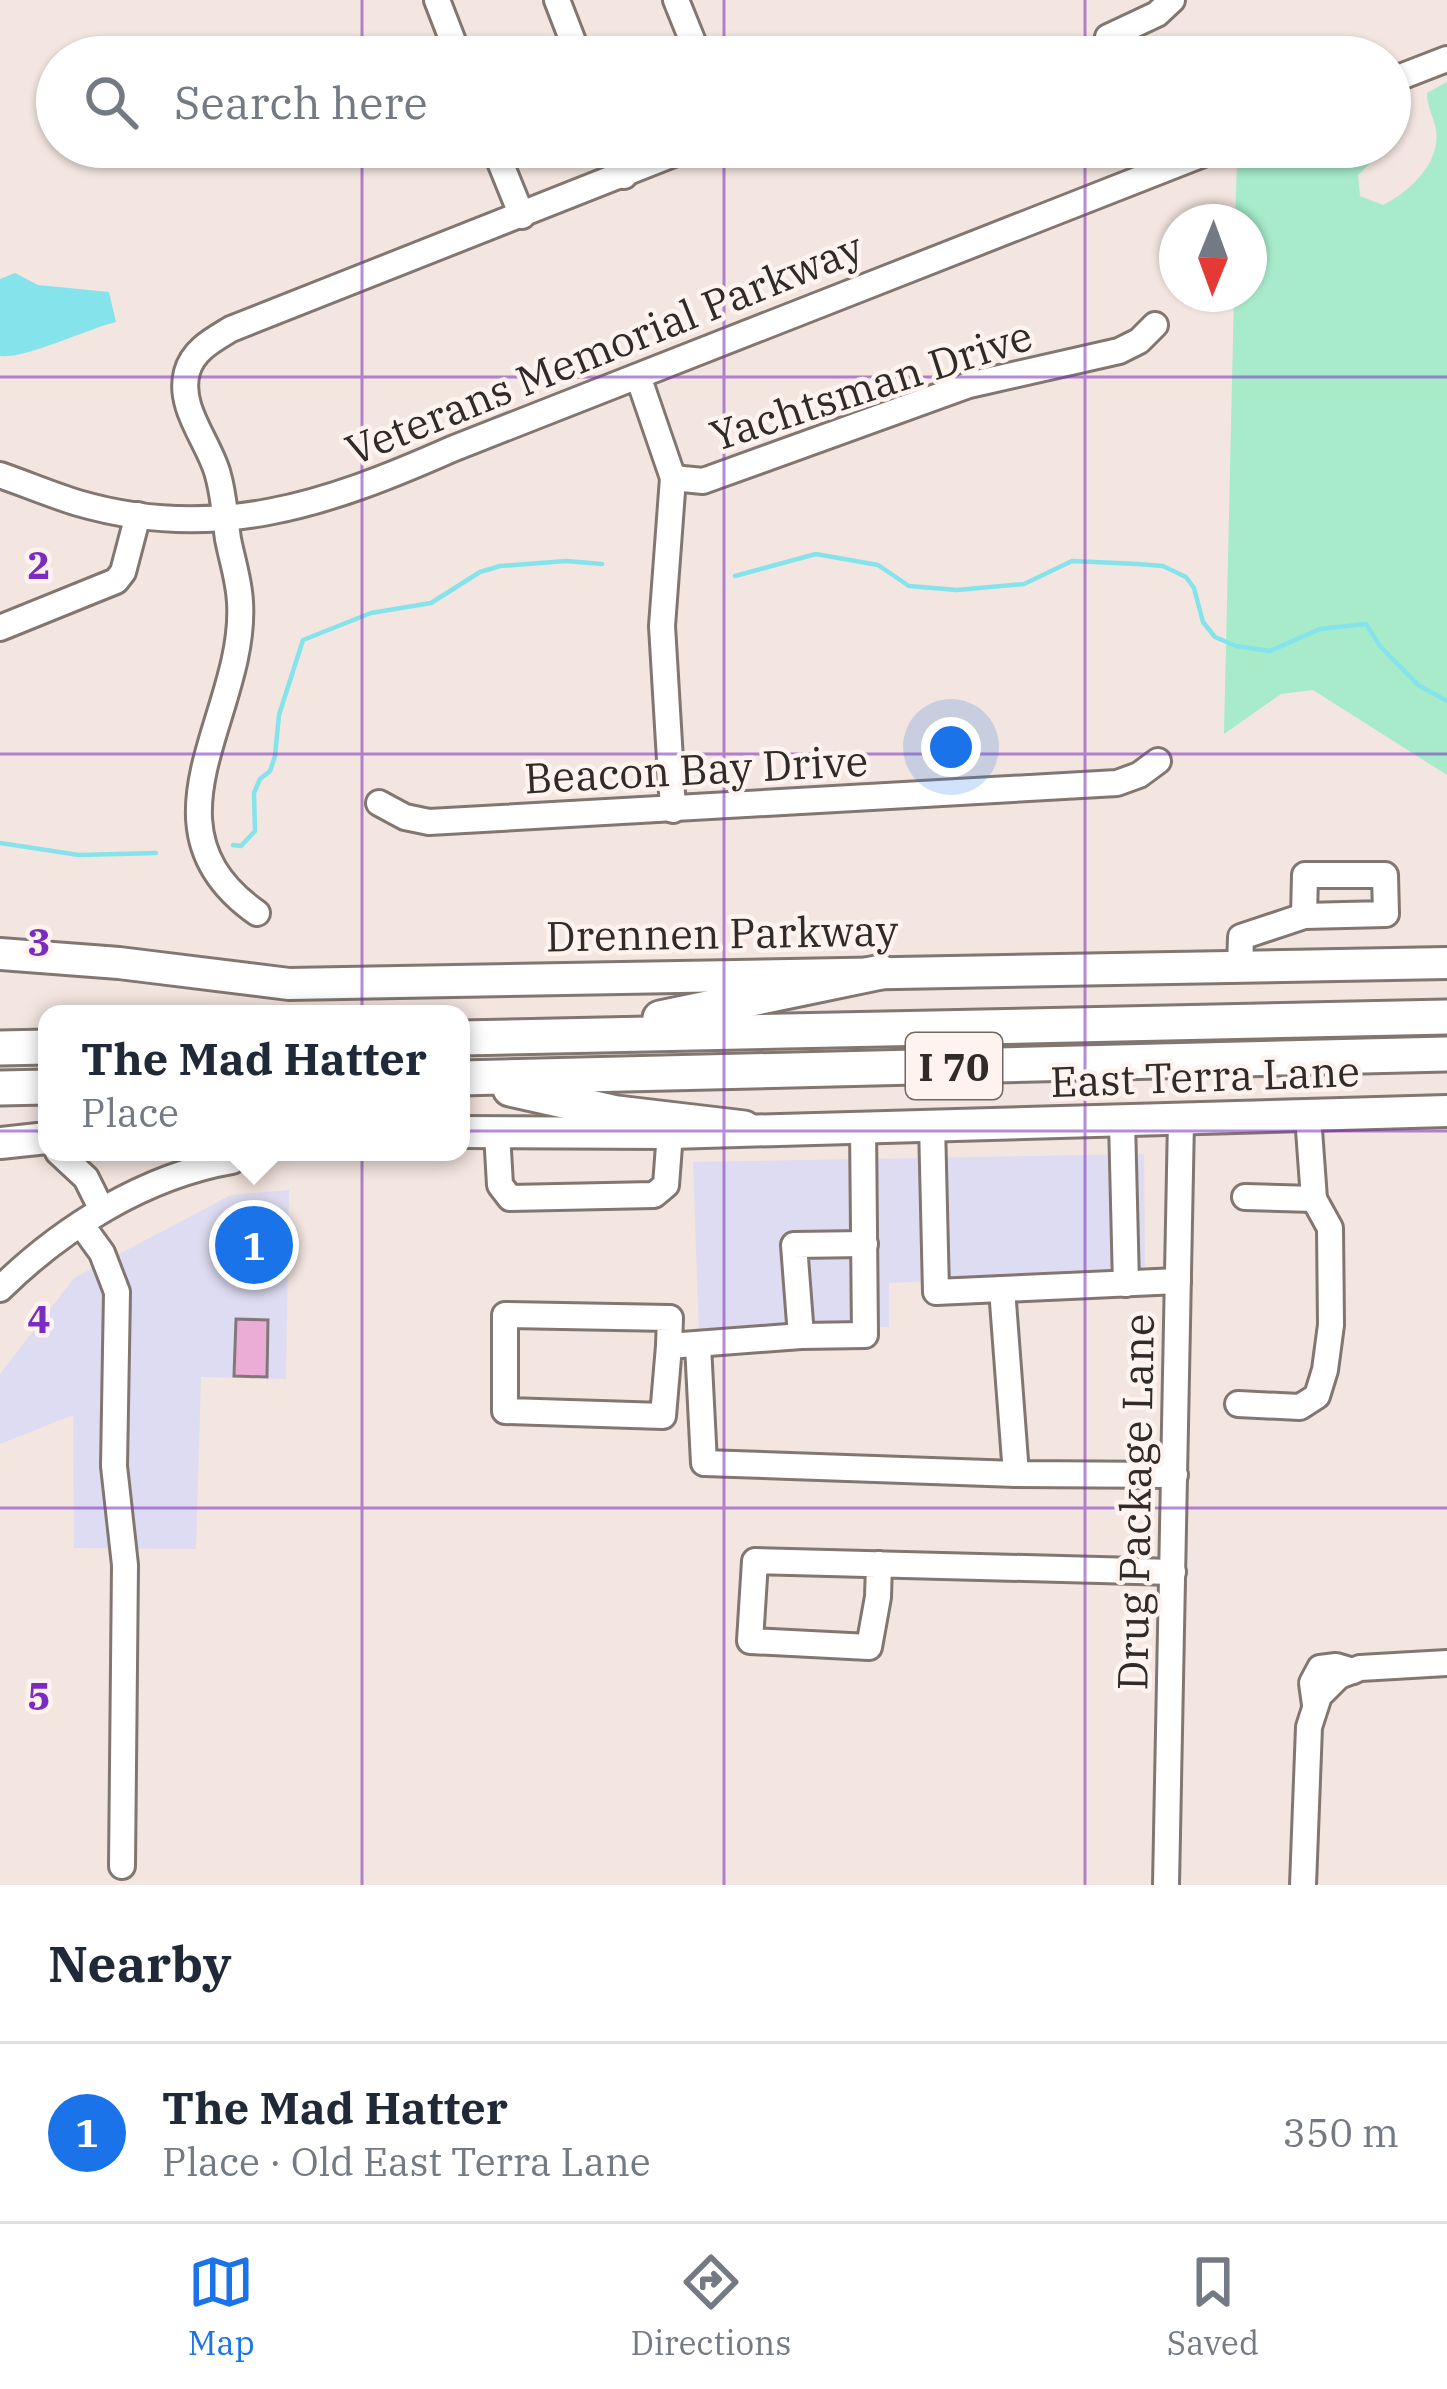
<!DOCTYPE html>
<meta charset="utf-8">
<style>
:root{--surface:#fff;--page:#f2f2f3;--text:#1f2937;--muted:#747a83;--line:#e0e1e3;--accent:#1a73e8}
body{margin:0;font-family:"IBM Plex Serif",serif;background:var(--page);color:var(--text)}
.compass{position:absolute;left:1159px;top:204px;width:108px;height:108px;border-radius:50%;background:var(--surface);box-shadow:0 3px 9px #0004;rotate:181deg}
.you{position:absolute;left:951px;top:747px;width:42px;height:42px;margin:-30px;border:9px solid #fff;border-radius:50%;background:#1a73e8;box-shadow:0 0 0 18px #1a73e833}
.badge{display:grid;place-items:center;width:78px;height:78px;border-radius:50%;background:var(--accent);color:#fff;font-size:39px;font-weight:700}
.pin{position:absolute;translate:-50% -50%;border:6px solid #fff;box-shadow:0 3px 12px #0006}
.popup{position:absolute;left:38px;top:1005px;width:432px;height:156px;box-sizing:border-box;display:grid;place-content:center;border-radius:24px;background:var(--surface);filter:drop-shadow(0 3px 9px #0005);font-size:39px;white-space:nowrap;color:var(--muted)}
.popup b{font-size:45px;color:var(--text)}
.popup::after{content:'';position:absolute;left:50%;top:100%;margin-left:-24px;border:24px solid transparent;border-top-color:var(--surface)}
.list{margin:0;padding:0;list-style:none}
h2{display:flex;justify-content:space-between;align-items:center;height:156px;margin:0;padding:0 48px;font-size:51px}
h2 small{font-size:39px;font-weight:400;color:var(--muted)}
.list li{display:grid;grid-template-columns:78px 1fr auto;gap:36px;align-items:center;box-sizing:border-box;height:180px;padding:0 48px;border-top:3px solid var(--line)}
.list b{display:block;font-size:45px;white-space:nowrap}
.list p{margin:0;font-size:39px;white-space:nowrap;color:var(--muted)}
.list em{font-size:39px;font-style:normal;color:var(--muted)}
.icon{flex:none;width:66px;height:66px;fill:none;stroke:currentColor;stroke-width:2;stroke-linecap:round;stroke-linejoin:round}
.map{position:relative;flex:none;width:1447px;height:1885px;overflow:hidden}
.search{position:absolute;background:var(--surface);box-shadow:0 3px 9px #0004;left:36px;right:36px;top:36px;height:132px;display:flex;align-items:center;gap:30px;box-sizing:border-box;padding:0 42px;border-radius:66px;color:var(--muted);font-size:45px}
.sheet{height:336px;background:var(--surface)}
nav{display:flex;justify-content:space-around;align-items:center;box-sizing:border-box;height:168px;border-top:3px solid var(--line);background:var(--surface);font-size:33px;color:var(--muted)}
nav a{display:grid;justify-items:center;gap:6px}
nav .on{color:var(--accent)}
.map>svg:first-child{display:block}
.commercial{fill:#dedcf2}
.green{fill:#a7ebcb}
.water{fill:#85e3eb}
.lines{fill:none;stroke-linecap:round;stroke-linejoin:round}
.stream{stroke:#85e3eb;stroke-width:4.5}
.building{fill:#ebadd6;stroke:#83777e;stroke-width:3}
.minor-casing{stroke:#827670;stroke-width:30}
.major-casing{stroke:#827670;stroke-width:36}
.highway-casing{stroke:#827670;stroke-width:39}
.minor{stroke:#fff;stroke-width:24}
.major{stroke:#fff;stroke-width:30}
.highway{stroke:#fff;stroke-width:33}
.grid{fill:none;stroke:#7b2cbf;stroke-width:3;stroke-opacity:0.55}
.labels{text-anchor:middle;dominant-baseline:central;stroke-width:9;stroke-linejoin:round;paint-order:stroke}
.shield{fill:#fef3ee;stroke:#6e6763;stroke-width:3}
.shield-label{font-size:39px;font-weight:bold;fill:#302b28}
.street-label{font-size:42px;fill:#302b28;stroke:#fef3ee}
.grid-label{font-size:39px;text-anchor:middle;font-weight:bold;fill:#7b2cbf;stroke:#fef3ee;stroke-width:9;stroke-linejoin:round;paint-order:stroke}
</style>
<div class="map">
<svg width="1447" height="1885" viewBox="0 0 1447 1885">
<rect width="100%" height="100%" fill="#f3e5df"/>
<g class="commercial">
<path d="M1144,1154l1,119 -256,10v44l-190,7 -6,-172z"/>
<path d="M289,1190l-3,189 -85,-2 -5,172 -122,-1 -1,-133 -73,29v-70l74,-96 157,-83z"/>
</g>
<path class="green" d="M1447,82v693l-134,-85 -32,4 -57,40 10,-440h15v-72h-14l2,-59 41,-16h109l-29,28 2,21 23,9c26,-13 58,-42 53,-75 -2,-13 -9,-22 -9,-37z"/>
<path class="water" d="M15,273l23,12 71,7 7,30c-29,7 -94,38 -116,34v-77z"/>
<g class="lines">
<g class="stream">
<path d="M735,576l81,-22 62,11 31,21 48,4 67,-6 48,-23 66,3 25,2 23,11 8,11 9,34 12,15 21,9 34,5 50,-22 46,-5 14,22 38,39 29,16"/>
<path d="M0,843l79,12 77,-2"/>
<path d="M233,845l8,1 14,-15 -1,-38 6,-14 10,-8 5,-15 4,-41 24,-75 68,-27 60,-10 49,-31 20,-6 66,-5 36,3"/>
</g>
</g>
<g class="building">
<path d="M242,1232l25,1 -4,36 -20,-1z"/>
<path d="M236,1319l32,1 -1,57 -33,-1z"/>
</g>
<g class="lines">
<g class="minor-casing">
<g id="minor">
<path d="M437,0l22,57"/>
<path d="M557,0l22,57"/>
<path d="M676,0l23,57"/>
<path d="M1108,37l49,-23 15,-14"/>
<path d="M1390,81l57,-22"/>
<path d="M494,147l28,69"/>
<path d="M613,147l11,29"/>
<path d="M639,379l34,99 -11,148 11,184"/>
<path d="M0,475c26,9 52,20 78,28 137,40 250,1 374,-54l769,-302"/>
<path d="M673,478l30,3 266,-96 150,-34 20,-10 16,-16"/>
<path d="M0,628l116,-47 7,-9 15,-57"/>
<path d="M379,803l26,14 24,5 688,-39 22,-8 19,-14"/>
<path d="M257,913c-124,-87 -10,-199 -17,-311 -1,-22 -8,-42 -12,-63 -3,-21 -4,-43 -10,-64 -8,-32 -41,-67 -31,-103 6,-22 26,-32 44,-43l460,-182"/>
<path d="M1240,967l1,-30 63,-21 82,-2 -1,-39h-80l-1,41"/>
<path d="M1122,1121l4,163"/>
<path d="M932,1124l4,168 242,-11"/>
<path d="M497,1133l3,52 10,13 144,-3 12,-10 4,-52"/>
<path d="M58,1152l28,26 16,32"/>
<path d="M1245,1197l69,2"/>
<path d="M81,1224l21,29 15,39 -3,174 11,99 -3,301"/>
<path d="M0,1289c62,-61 145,-113 232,-128"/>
<path d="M1002,1289l14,185 159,1"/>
<path d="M801,1336l-7,-91 71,-1"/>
<path d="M698,1345l6,118 312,11"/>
<path d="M669,1346l-6,70 -158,-5v-96l165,3 -1,28 132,-10 64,-1 -2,-209"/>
<path d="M1238,1404l62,3 17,-11 8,-26 6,-45 -1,-97 -16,-29 -6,-83"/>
<path d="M879,1564l-1,33 -9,50 -119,-6 5,-80 418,11"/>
<path d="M1315,1705l-3,-22 8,-15 16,-2 17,5"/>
<path d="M1166,1885l15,-765"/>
<path d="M1303,1885l6,-158 10,-31 20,-20 21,-8 87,-5"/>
</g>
</g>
<g class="major-casing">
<g id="major">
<path d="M0,954l119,9 170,21 1158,-21"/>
<path d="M461,1132l209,1 777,-22"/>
<path d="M0,1143l47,-5"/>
</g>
</g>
<g class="highway-casing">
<g id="highway">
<path d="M660,1018l221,-46"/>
<path d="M461,1038l986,-21"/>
<path d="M0,1048l47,-1"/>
<path d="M461,1078l986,-24"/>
<path d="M0,1088l47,-1"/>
<path d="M510,1089l107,24 127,15"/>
</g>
</g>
<use href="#minor" class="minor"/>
<use href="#major" class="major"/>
<use href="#highway" class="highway"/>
</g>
<path class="grid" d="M362,0v57M724,0v57M1085,0v57M362,147v1738M724,147v1738M1085,147v1738M0,377h1447M0,754h1447M0,1131h1447M0,1508h1447"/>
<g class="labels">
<rect class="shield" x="906" y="1033" width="96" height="66" rx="9"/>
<g class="shield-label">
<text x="954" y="1066">I 70</text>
</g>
<g class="street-label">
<text transform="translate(604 348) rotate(-22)">Veterans Memorial Parkway</text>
<text transform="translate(871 385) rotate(-18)">Yachtsman Drive</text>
<text transform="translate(696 769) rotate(-3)">Beacon Bay Drive</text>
<text transform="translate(722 933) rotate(-1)">Drennen Parkway</text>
<text transform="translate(1205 1076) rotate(-2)">East Terra Lane</text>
<text transform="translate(1135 1502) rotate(-89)">Drug Package Lane</text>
</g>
</g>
<g class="grid-label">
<text x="39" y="579">2</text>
<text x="39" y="956">3</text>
<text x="39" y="1333">4</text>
<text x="39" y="1710">5</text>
</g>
</svg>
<svg class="compass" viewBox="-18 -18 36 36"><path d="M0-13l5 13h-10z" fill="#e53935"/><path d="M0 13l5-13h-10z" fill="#747a83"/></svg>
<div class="you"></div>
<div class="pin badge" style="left:254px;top:1245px">1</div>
<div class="popup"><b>The Mad Hatter</b>Place</div>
<div class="search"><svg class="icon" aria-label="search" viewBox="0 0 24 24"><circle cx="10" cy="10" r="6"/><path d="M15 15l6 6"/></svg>Search here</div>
</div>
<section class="sheet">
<h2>Nearby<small></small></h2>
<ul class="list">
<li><span class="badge">1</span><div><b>The Mad Hatter</b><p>Place · Old East Terra Lane</p></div><em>350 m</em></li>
</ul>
</section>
<nav>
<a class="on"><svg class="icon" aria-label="map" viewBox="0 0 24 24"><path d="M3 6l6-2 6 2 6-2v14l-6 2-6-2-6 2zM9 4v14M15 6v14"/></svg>Map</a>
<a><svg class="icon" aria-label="directions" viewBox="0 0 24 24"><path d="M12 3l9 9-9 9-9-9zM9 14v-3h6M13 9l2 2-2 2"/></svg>Directions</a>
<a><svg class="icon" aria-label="saved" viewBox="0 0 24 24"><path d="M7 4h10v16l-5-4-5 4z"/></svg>Saved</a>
</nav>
